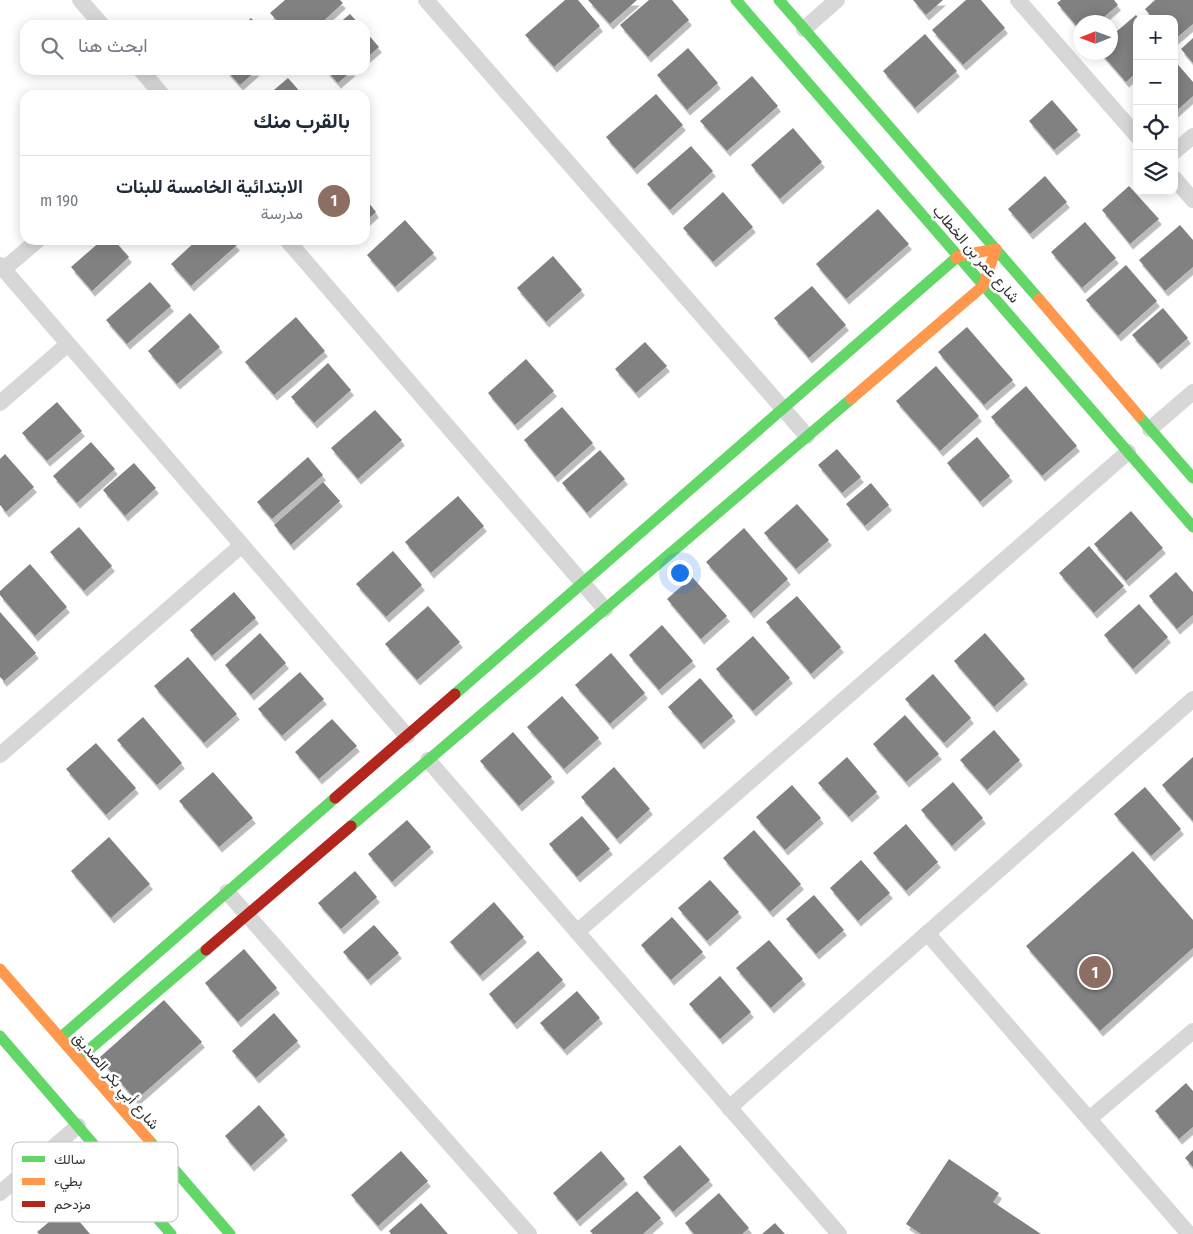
<!DOCTYPE html>
<html lang="ar">
<meta charset="utf-8">
<style>
:root{--surface:#fff;--page:#f6f6f7;--text:#1f2937;--muted:#747a83;--line:#e0e1e3;--accent:#d93025}
body{margin:0;font-family:"Fira Sans Condensed",Vazirmatn,sans-serif;background:var(--page);color:var(--text);direction:rtl}
.controls{position:absolute;right:15px;top:15px;display:grid;overflow:hidden;border-radius:10px;box-shadow:0 2px 12px #0003}
.controls button{width:45px;height:45px;display:grid;place-items:center;padding:0;border:0;border-bottom:1px solid var(--line);background:var(--surface);color:var(--text);font:25px sans-serif}
.compass{position:absolute;left:1073px;top:15px;width:45px;height:45px;border-radius:50%;background:var(--surface);box-shadow:0 2px 12px #0003;rotate:269deg}
.you{position:absolute;left:679px;top:572px;width:18px;height:18px;margin:-12px;border:4px solid #fff;border-radius:50%;background:#1a73e8;box-shadow:0 0 0 8px #1a73e833}
.badge{display:grid;place-items:center;width:32px;height:32px;border-radius:50%;background:var(--accent);color:#fff;font-size:16px;font-weight:700}
.pin{position:absolute;translate:-50% -50%;border:2px solid #fff;box-shadow:0 1px 5px #0006}
.list{margin:0;padding:0;list-style:none}
h2{display:flex;justify-content:space-between;align-items:center;height:65px;margin:0;padding:0 20px;font-size:21px}
h2 small{font-size:16px;font-weight:400;color:var(--muted)}
.list li{display:grid;grid-template-columns:32px 1fr auto;gap:15px;align-items:center;box-sizing:border-box;height:90px;padding:0 20px;border-top:1px solid var(--line)}
.list b{display:block;font-size:19px;white-space:nowrap}
.list p{margin:0;font-size:16px;white-space:nowrap;color:var(--muted)}
.list em{font-size:16px;font-style:normal;color:var(--muted)}
.icon{flex:none;width:28px;height:28px;fill:none;stroke:currentColor;stroke-width:2;stroke-linecap:round;stroke-linejoin:round}
.map{position:relative;flex:none;width:1193px;height:1234px;overflow:hidden;direction:ltr}
.search{position:absolute;background:var(--surface);box-shadow:0 2px 12px #0003;left:20px;top:20px;width:350px;height:55px;display:flex;align-items:center;gap:12px;box-sizing:border-box;padding:0 18px;border-radius:15px;color:var(--muted);font-size:19px}
.panel{position:absolute;background:var(--surface);box-shadow:0 2px 12px #0003;left:20px;top:90px;width:350px;height:155px;border-radius:15px;direction:rtl}
.map>svg:first-child{display:block}
.building{fill:#818181;filter:url(#shadow)}
.lines{fill:none;stroke-linecap:round;stroke-linejoin:round}
.street{stroke:#d7d7d7;stroke-width:16}
.fast{stroke:#63d668;stroke-width:11}
.slow{stroke:#ff974d;stroke-width:11}
.jam{stroke:#b3261e;stroke-width:11}
.labels{text-anchor:middle;dominant-baseline:central;stroke-width:5;stroke-linejoin:round;paint-order:stroke}
.street-label{font-size:15px;fill:#333;stroke:#fff}
.key{fill:#fff;stroke:#c2c2c2;stroke-width:1}
.key-label{font-size:14px;fill:#333}
</style>
<div class="map">
<svg width="1193" height="1234" viewBox="0 0 1193 1234">
<defs>
<filter id="shadow"><feDropShadow dx="3" dy="5.5" stdDeviation="0" flood-color="#0004"/></filter>
</defs>
<rect width="100%" height="100%" fill="#fff"/>
<g class="building">
<path d="M285,0h55l3,3 -24,22h-38l-11,-12z"/>
<path d="M565,0h13l22,26 -46,41 -29,-32z"/>
<path d="M588,0h49l-27,24z"/>
<path d="M649,0h23l17,20 -41,37 -28,-32z"/>
<path d="M913,0h30l-17,15z"/>
<path d="M966,0h15l24,28 -42,37 -31,-35z"/>
<path d="M1061,0h53l4,5 -20,17h-18v8l-23,-27z"/>
<path d="M1155,0h38v24l-19,16v-21h-21l-8,-10z"/>
<path d="M350,14l10,11h-23z"/>
<path d="M1136,15l3,4h-2v53l-11,10 -26,-30h10v-15z"/>
<path d="M251,18l6,7h-14z"/>
<path d="M365,31l14,16 -14,12z"/>
<path d="M925,34l32,37 -42,37 -32,-37z"/>
<path d="M1193,38v25l-12,-14z"/>
<path d="M688,48l30,35 -31,27 -30,-35z"/>
<path d="M1174,60l19,22v14l-19,17z"/>
<path d="M226,70h31l-17,15z"/>
<path d="M326,70h27l-15,13z"/>
<path d="M752,76l26,30 -51,45 -27,-30z"/>
<path d="M288,78l15,17h-35z"/>
<path d="M656,94l27,31 -49,44 -28,-32z"/>
<path d="M1052,100l26,30 -24,20 -25,-29z"/>
<path d="M793,128l29,34 -42,37 -29,-34z"/>
<path d="M691,146l22,25 -43,39 -23,-26z"/>
<path d="M1045,176l22,26 -37,32 -22,-25z"/>
<path d="M1129,186l30,33 -29,25 -28,-34z"/>
<path d="M723,192l30,35 -40,35 -30,-34z"/>
<path d="M365,198l11,14 -11,10z"/>
<path d="M878,209l31,35 -63,55 -30,-35z"/>
<path d="M405,220l29,33 -39,34 -28,-32z"/>
<path d="M1085,222l31,36 -34,30 -31,-36z"/>
<path d="M1180,225l13,15v27l-28,24 -26,-31z"/>
<path d="M102,240h12l15,17 -37,34 -21,-24z"/>
<path d="M197,240h35l5,5 -46,41 -20,-22z"/>
<path d="M553,256l29,34 -36,32 -29,-34z"/>
<path d="M1126,265l31,36 -39,35 -32,-36z"/>
<path d="M150,282l21,24 -44,38 -21,-24z"/>
<path d="M812,286l34,39 -37,33 -35,-40z"/>
<path d="M1163,308l25,30 -30,26 -26,-29z"/>
<path d="M190,313l30,34 -43,37 -29,-33z"/>
<path d="M296,317l29,34 -51,44 -29,-33z"/>
<path d="M967,327l46,53 -29,25 -46,-53z"/>
<path d="M645,342l22,24 -31,27 -21,-24z"/>
<path d="M526,359l28,32 -39,34 -27,-32z"/>
<path d="M328,363l23,27 -37,33 -23,-26z"/>
<path d="M936,366l43,50 -39,35 -44,-50z"/>
<path d="M1026,386l51,60 -35,30 -51,-59z"/>
<path d="M57,402l25,29 -35,30 -25,-28z"/>
<path d="M562,407l31,36 -38,34 -31,-37z"/>
<path d="M375,410l27,30 -44,39 -27,-31z"/>
<path d="M977,437l33,39 -30,26 -33,-39z"/>
<path d="M91,442l24,27 -38,34 -24,-27z"/>
<path d="M837,449l24,28 -19,16 -24,-28z"/>
<path d="M600,450l25,29 -38,34 -25,-30z"/>
<path d="M5,454l29,33 -28,25 -6,-7v-46z"/>
<path d="M308,457l15,18 -51,44 -15,-17z"/>
<path d="M134,463l22,25 -31,28 -22,-26z"/>
<path d="M323,482l17,19 -49,44 -17,-20z"/>
<path d="M871,483l18,22 -24,21 -19,-22z"/>
<path d="M458,496l26,30 -53,47 -26,-31z"/>
<path d="M797,504l32,36 -33,29 -32,-36z"/>
<path d="M1131,511l32,37 -37,33 -32,-37z"/>
<path d="M79,527l33,39 -28,25 -34,-39z"/>
<path d="M744,528l44,51 -37,34 -45,-51z"/>
<path d="M1089,546l35,40 -30,27 -35,-40z"/>
<path d="M393,551l29,34 -36,32 -30,-33z"/>
<path d="M30,564l37,43 -32,29 -35,-41v-4z"/>
<path d="M1176,572l17,20v23l-16,14 -28,-33z"/>
<path d="M692,577l35,39 -26,23 -34,-40z"/>
<path d="M234,592l22,26 -44,38 -22,-26z"/>
<path d="M797,596l44,51 -30,27 -45,-52z"/>
<path d="M1139,604l29,33 -35,32 -29,-34z"/>
<path d="M428,606l32,36 -43,38 -32,-36z"/>
<path d="M0,612l36,41 -32,28 -4,-4z"/>
<path d="M662,625l31,36 -34,29 -30,-35z"/>
<path d="M260,633l26,30 -35,32 -26,-30z"/>
<path d="M985,633l40,46 -31,28 -40,-46z"/>
<path d="M753,636l37,42 -37,33 -37,-42z"/>
<path d="M611,653l34,40 -35,31 -35,-39z"/>
<path d="M188,657l49,57 -33,29 -50,-57z"/>
<path d="M300,672l24,27 -42,37 -24,-27z"/>
<path d="M933,674l38,44 -27,25 -39,-44z"/>
<path d="M700,678l33,38 -32,28 -33,-37z"/>
<path d="M562,696l37,42 -35,31 -37,-42z"/>
<path d="M905,715l34,39 -33,28 -33,-38z"/>
<path d="M143,717l39,46 -25,22 -40,-45z"/>
<path d="M332,719l25,27 -38,33 -24,-27z"/>
<path d="M994,730l26,30 -33,30 -27,-30z"/>
<path d="M513,732l39,45 -33,29 -39,-45z"/>
<path d="M96,743l40,45 -30,27 -40,-46z"/>
<path d="M847,757l30,35 -28,25 -31,-34z"/>
<path d="M1193,757v64l-31,-36z"/>
<path d="M614,767l36,42 -33,30 -36,-42z"/>
<path d="M213,772l40,46 -34,29 -40,-46z"/>
<path d="M953,782l30,36 -31,28 -31,-36z"/>
<path d="M792,785l29,33 -36,32 -29,-33z"/>
<path d="M1145,787l36,42 -30,27 -37,-42z"/>
<path d="M582,816l28,33 -33,28 -28,-33z"/>
<path d="M407,820l24,27 -39,35 -24,-28z"/>
<path d="M906,824l32,38 -32,29 -33,-38z"/>
<path d="M754,830l47,54 -31,28 -47,-54z"/>
<path d="M109,837l41,47 -39,34 -40,-47z"/>
<path d="M1133,851l60,69v28l-93,83 -74,-85z"/>
<path d="M861,860l29,33 -32,28 -28,-33z"/>
<path d="M355,871l22,26 -36,32 -23,-26z"/>
<path d="M710,880l29,32 -32,29 -29,-33z"/>
<path d="M814,895l30,35 -28,24 -30,-35z"/>
<path d="M494,902l30,35 -44,39 -30,-34z"/>
<path d="M672,917l31,35 -32,28 -30,-35z"/>
<path d="M374,925l25,28 -31,27 -25,-28z"/>
<path d="M769,940l34,39 -32,29 -35,-40z"/>
<path d="M244,949l33,39 -39,34 -33,-39z"/>
<path d="M538,951l25,29 -49,44 -25,-30z"/>
<path d="M720,976l31,36 -31,27 -31,-35z"/>
<path d="M577,991l23,27 -36,32 -24,-27z"/>
<path d="M164,1000l38,42 -66,58 -37,-42z"/>
<path d="M274,1013l24,28 -42,37 -24,-27z"/>
<path d="M1186,1083l7,8v36l-14,12 -24,-28z"/>
<path d="M259,1105l26,30 -34,31 -26,-30z"/>
<path d="M680,1145l30,35 -37,32 -30,-35z"/>
<path d="M1193,1150v17l-8,-9z"/>
<path d="M401,1151l27,30 -50,45 -27,-31z"/>
<path d="M601,1151l24,28 -48,42 -24,-28z"/>
<path d="M949,1159l50,34 -6,9 48,32h-120l-15,-10z"/>
<path d="M637,1191l24,27 -18,16h-50l-3,-3z"/>
<path d="M719,1193l30,35 -7,6h-48l-9,-11z"/>
<path d="M421,1203l27,31h-57l-2,-3z"/>
<path d="M67,1207l23,27h-51l-2,-2z"/>
<path d="M775,1223l10,11h-23z"/>
</g>
<g class="lines">
<g class="street">
<path d="M80,0l22,25"/>
<path d="M426,0l381,436"/>
<path d="M1018,0l119,136"/>
<path d="M804,29l33,-29"/>
<path d="M141,70l21,25"/>
<path d="M1174,152l19,-16"/>
<path d="M1174,178l19,22"/>
<path d="M287,240l318,369"/>
<path d="M0,265l407,471"/>
<path d="M4,269l34,-29"/>
<path d="M0,403l68,-59"/>
<path d="M1150,429l43,-37"/>
<path d="M0,755l242,-210"/>
<path d="M428,760l411,474"/>
<path d="M227,892l302,342"/>
<path d="M577,932l551,-480"/>
<path d="M927,933l262,301"/>
<path d="M729,1108l464,-409"/>
<path d="M1089,1119l104,-88"/>
<path d="M0,1193l78,-67"/>
</g>
<g class="fast">
<path d="M736,0l457,527"/>
<path d="M779,0l260,299"/>
<path d="M1139,416l54,62"/>
<path d="M455,694l501,-436"/>
<path d="M351,826l500,-427"/>
<path d="M0,1036l171,198"/>
<path d="M60,1038l275,-240"/>
<path d="M78,1059l128,-109"/>
<path d="M149,1140l81,94"/>
</g>
<g class="slow">
<path d="M1039,299l100,117"/>
<path d="M851,399l132,-113 13,-37 -38,7 -2,2"/>
<path d="M0,969l149,171"/>
</g>
<g class="jam">
<path d="M335,798l120,-104"/>
<path d="M206,950l145,-124"/>
</g>
</g>
<g class="labels">
<g class="street-label">
<text transform="translate(976 254) rotate(49)">شارع عمر بن الخطاب</text>
<text transform="translate(116 1081) rotate(49)">شارع أبي بكر الصديق</text>
</g>
</g>
<rect x="12" y="1142" width="166" height="80" rx="8" class="key"/>
<rect x="22" y="1156" width="23" height="6" fill="#63d668"/>
<rect x="22" y="1178" width="23" height="7" fill="#ff974d"/>
<rect x="22" y="1201" width="23" height="6" fill="#b3261e"/>
<g class="key-label">
<text x="54" y="1164">سالك</text>
<text x="54" y="1186">بطيء</text>
<text x="54" y="1209">مزدحم</text>
</g>
</svg>
<div class="controls">
<button>+</button>
<button>−</button>
<button><svg class="icon" aria-label="locate" viewBox="0 0 24 24"><circle cx="12" cy="12" r="6"/><path d="M12 2v4M12 18v4M2 12h4M18 12h4"/></svg></button>
<button><svg class="icon" aria-label="layers" viewBox="0 0 24 24"><path d="M12 4l9 5-9 5-9-5zM3 14l9 5 9-5"/></svg></button>
</div>
<svg class="compass" viewBox="-18 -18 36 36"><path d="M0-13l5 13h-10z" fill="#e53935"/><path d="M0 13l5-13h-10z" fill="#747a83"/></svg>
<div class="you"></div>
<div class="pin badge" style="left:1095px;top:972px;background:#8d6e63">1</div>
<div class="search"><svg class="icon" aria-label="search" viewBox="0 0 24 24"><circle cx="10" cy="10" r="6"/><path d="M15 15l6 6"/></svg>ابحث هنا</div>
<section class="panel">
<h2>بالقرب منك<small></small></h2>
<ul class="list">
<li><span class="badge" style="background:#8d6e63">1</span><div><b>الابتدائية الخامسة للبنات</b><p>مدرسة</p></div><em>190 m</em></li>
</ul>
</section>
</div>
